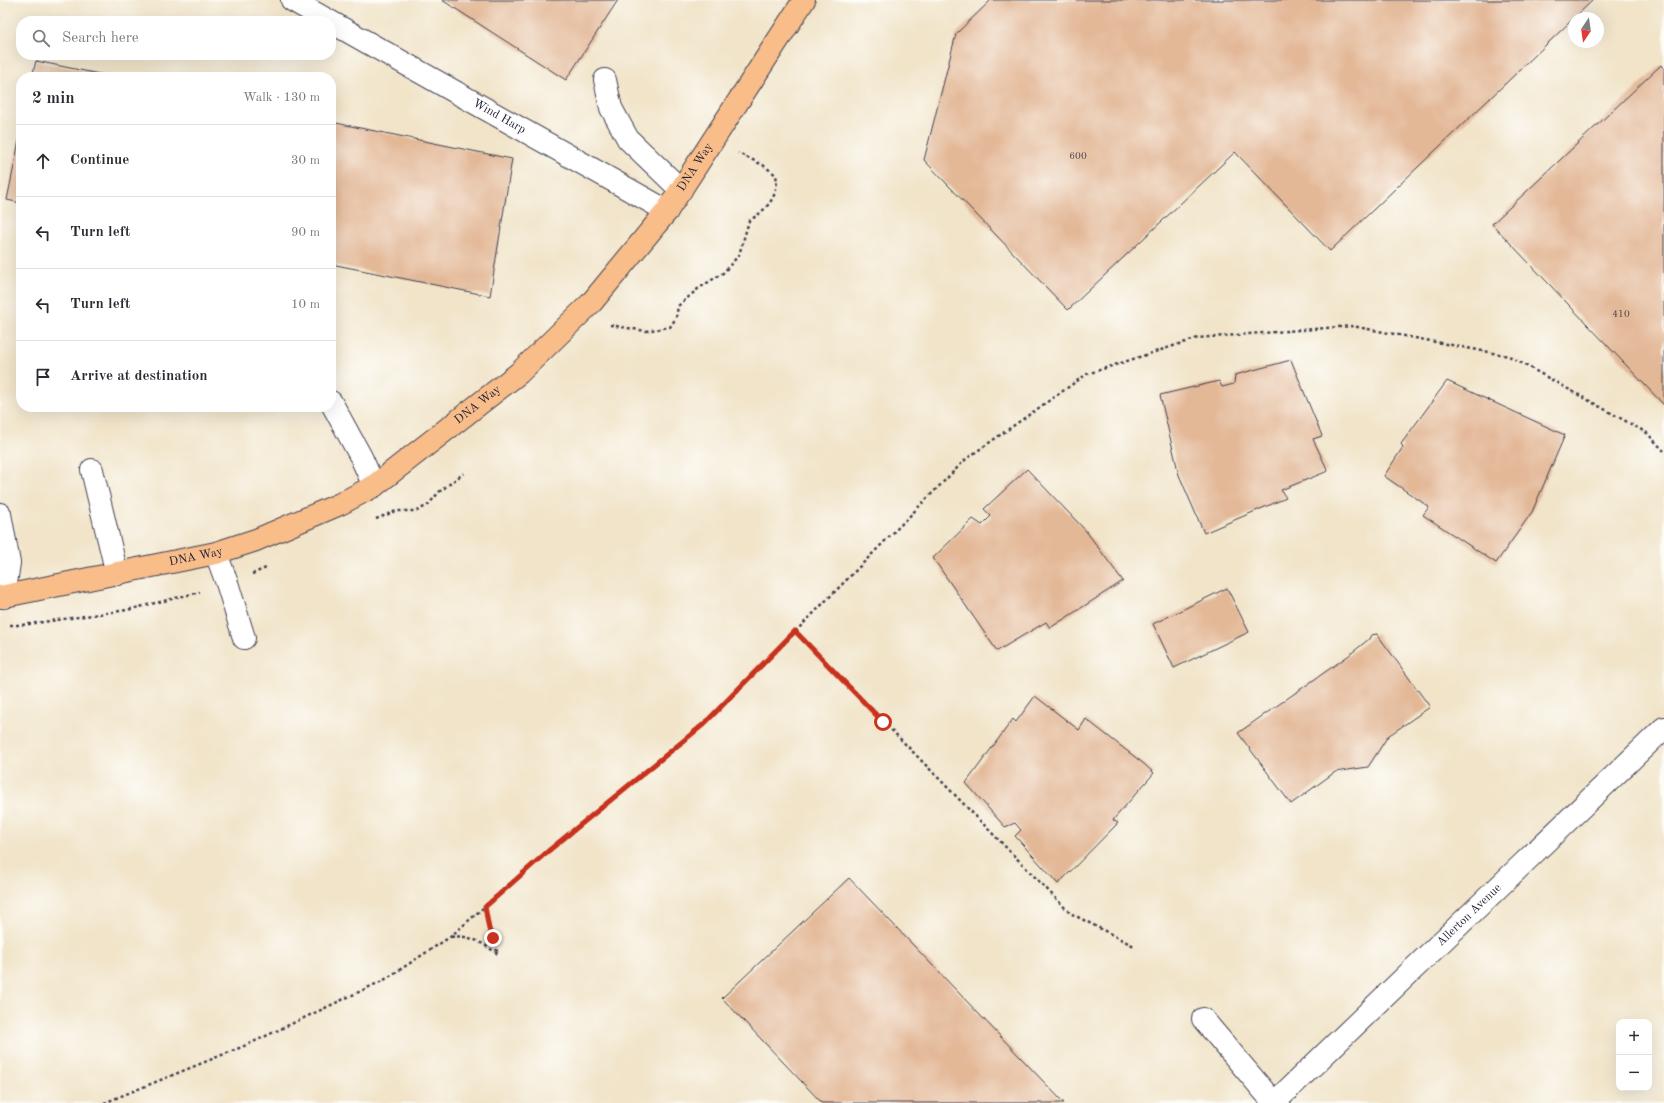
<!DOCTYPE html>
<meta charset="utf-8">
<style>
:root{--surface:#fff;--page:#f2f2f3;--text:#2b2b33;--muted:#7c7c81;--line:#e1e1e2}
body{margin:0;font-family:"Old Standard TT",serif;background:var(--page);color:var(--text)}
.controls{position:absolute;right:12px;bottom:12px;display:grid;overflow:hidden;border-radius:8px;box-shadow:0 4px 16px #0002}
.controls button{width:36px;height:36px;display:grid;place-items:center;padding:0;border:0;border-bottom:1px solid var(--line);background:var(--surface);color:var(--text);font:20px sans-serif}
.compass{position:absolute;left:1568px;top:12px;width:36px;height:36px;border-radius:50%;background:var(--surface);box-shadow:0 4px 16px #0002;rotate:193deg}
.stop{position:absolute;width:12px;height:12px;margin:-9px;border:3px solid #c8321e;border-radius:50%;background:#fff}
.stop.end{background:#c8321e;border-color:#fff;box-shadow:0 1px 4px #0008}
.list{margin:0;padding:0;list-style:none}
h2{display:flex;justify-content:space-between;align-items:center;height:52px;margin:0;padding:0 16px;font-size:17px}
h2 small{font-size:13px;font-weight:400;color:var(--muted)}
.list li{display:grid;grid-template-columns:26px 1fr auto;gap:12px;align-items:center;box-sizing:border-box;height:72px;padding:0 16px;border-top:1px solid var(--line)}
.list b{display:block;font-size:15px;white-space:nowrap}
.list em{font-size:13px;font-style:normal;color:var(--muted)}
.icon{flex:none;width:22px;height:22px;fill:none;stroke:currentColor;stroke-width:2;stroke-linecap:round;stroke-linejoin:round}
.map{position:relative;flex:none;width:1664px;height:1103px;overflow:hidden}
.search{position:absolute;background:var(--surface);box-shadow:0 4px 16px #0002;left:16px;top:16px;width:320px;height:44px;display:flex;align-items:center;gap:10px;box-sizing:border-box;padding:0 14px;border-radius:16px;color:var(--muted);font-size:15px}
.panel{position:absolute;background:var(--surface);box-shadow:0 4px 16px #0002;left:16px;top:72px;width:320px;height:340px;border-radius:16px}
.map>svg:first-child{display:block}
.building{fill:#e3b897}
.lines{fill:none;stroke-linecap:round;stroke-linejoin:round}
.minor-casing{stroke:#413f50;stroke-width:24}
.major-casing{stroke:#413f50;stroke-width:24}
.path{stroke:#413f50;stroke-width:2.5;stroke-dasharray:3 3;stroke-linecap:butt}
.minor{stroke:#fff;stroke-width:22}
.major{stroke:#f8bd89;stroke-width:22}
.route{stroke:#c8321e;stroke-width:5}
.labels{text-anchor:middle;dominant-baseline:central;stroke-width:4;stroke-linejoin:round;paint-order:stroke}
.number-label{font-size:10px;fill:#524852}
.street-label{font-size:12px;fill:#22223b;stroke:#fdfcf7}
</style>
<div class="map">
<svg width="1664" height="1103" viewBox="0 0 1664 1103">
<rect width="100%" height="100%" fill="#fdfcf7"/>
<filter id="ink" filterUnits="userSpaceOnUse"><feTurbulence type="fractalNoise" baseFrequency=".025" numOctaves="2"/><feDisplacementMap in="SourceGraphic" scale="8" xChannelSelector="R" yChannelSelector="G"/><feConvolveMatrix kernelMatrix="1 2 1 2 8 2 1 2 1" color-interpolation-filters="sRGB"/></filter>
<filter id="wash" filterUnits="userSpaceOnUse"><feTurbulence type="fractalNoise" baseFrequency=".012" numOctaves="4" result="noise"/><feDisplacementMap in="SourceGraphic" scale="16" xChannelSelector="R" yChannelSelector="G"/><feGaussianBlur stdDeviation="0.9" result="paint"/><feColorMatrix in="noise" values="0 0 0 0 0 0 0 0 0 0 0 0 0 0 0 0 0 1.4 0 .05"/><feComposite in="paint" operator="in"/></filter>
<g filter="url(#wash)">
<rect width="100%" height="100%" fill="#f1e4c9"/>
<g id="blocks">
<g class="building">
<path d="M442,0h176l-52,80z"/>
<path d="M991,0h602l-263,251 -95,-99 -167,158 -144,-150 32,-126z"/>
<path d="M36,61l73,15v1h-77z"/>
<path d="M1661,65l3,4v336l-172,-181z"/>
<path d="M331,122l181,37 -22,137 -159,-32z"/>
<path d="M20,136h1v67l-14,-3z"/>
<path d="M1291,360l31,76 -9,3 15,32 -47,19 5,8 -82,35 -25,-58 -19,-80 59,-14 3,6 12,-3 1,-9z"/>
<path d="M1447,381l118,54 -33,77 -36,51 -73,-48 6,-8 -45,-31 19,-29 -2,-3z"/>
<path d="M1027,469l59,62 37,50 -73,47 -4,-6 -49,29 -64,-93 40,-39 9,6 9,-9 -7,-7z"/>
<path d="M1227,588l22,44 -75,36 -21,-44z"/>
<path d="M1377,634l53,73 -42,29 -20,31 -33,5 -44,32 -53,-71 110,-77 21,-17 2,-4z"/>
<path d="M1035,696l44,34 7,-11 58,45 10,9 -41,47 5,3 -60,61 -43,-48 6,-6 -6,-7 -10,4 -39,-44 47,-64 3,3z"/>
<path d="M849,878l215,225h-242l-100,-105z"/>
</g>
</g>
</g>
<g filter="url(#ink)">
<use href="#blocks" fill-opacity="0" stroke="#413f50" stroke-width="1"/>
<g class="lines">
<g class="minor-casing">
<g id="minor">
<path d="M292,0l37,21"/>
<path id="s1" d="M331,22l336,189"/>
<path d="M605,80l6,28 17,31 53,51"/>
<path d="M331,402l30,55 13,29"/>
<path d="M92,470l25,104"/>
<path d="M0,514l9,49 -5,34"/>
<path d="M216,553l12,33 16,52"/>
<path d="M1203,1019l71,84"/>
<path id="s2" d="M1274,1103l390,-375"/>
</g>
</g>
<g class="major-casing">
<g id="major">
<path id="s3" d="M0,597l216,-44 40,-13 84,-36 34,-18 145,-113 73,-71 75,-91 137,-211"/>
</g>
</g>
<g class="path">
<path d="M610,325l36,6 24,-4 6,-9 2,-12 21,-18 24,-15 16,-18 10,-34c17,-11 31,-25 27,-46l-13,-10 -25,-12"/>
<path d="M376,519l20,-8h21l11,-6 11,-13 25,-19"/>
<path d="M252,574l14,-6"/>
<path d="M10,625h12l105,-15 73,-18"/>
<path d="M795,631l275,282 64,33"/>
<path d="M451,937c19,-3 31,6 47,17l-9,-25 -4,-22"/>
<path d="M104,1103l145,-59 135,-64 66,-43 97,-85 157,-128 262,-265 121,-85 111,-36 154,-12 157,30 138,77 17,18"/>
</g>
<use href="#minor" class="minor"/>
<use href="#major" class="major"/>
</g>
</g>
<g class="lines" filter="url(#ink)">
<path class="route" d="M493,938l-4,-9 -4,-22 62,-55 157,-128 91,-93 88,91"/>
</g>
<g class="labels">
<g class="number-label">
<text x="1078" y="156">600</text>
<text x="1621" y="314">410</text>
</g>
<g class="street-label">
<text stroke="none"><textPath href="#s1" startOffset="193">Wind Harp</textPath></text>
<text stroke="none"><textPath href="#s3" startOffset="848">DNA Way</textPath></text>
<text stroke="none"><textPath href="#s3" startOffset="524">DNA Way</textPath></text>
<text stroke="none"><textPath href="#s3" startOffset="200">DNA Way</textPath></text>
<text stroke="none"><textPath href="#s2" startOffset="271">Allerton Avenue</textPath></text>
</g>
</g>
</svg>
<div class="controls">
<button>+</button>
<button>−</button>
</div>
<svg class="compass" viewBox="-18 -18 36 36"><path d="M0-13l5 13h-10z" fill="#e53935"/><path d="M0 13l5-13h-10z" fill="#7c7c81"/></svg>
<div class="stop" style="left:883px;top:722px"></div>
<div class="stop end" style="left:493px;top:938px"></div>
<div class="search"><svg class="icon" aria-label="search" viewBox="0 0 24 24"><circle cx="10" cy="10" r="6"/><path d="M15 15l6 6"/></svg>Search here</div>
<section class="panel">
<h2>2 min<small>Walk · 130 m</small></h2>
<ul class="list">
<li><svg class="icon" aria-label="ahead" viewBox="0 0 24 24"><path d="M12 20V5M6 11l6-6 6 6"/></svg><div><b>Continue</b></div><em>30 m</em></li>
<li><svg class="icon" aria-label="left" viewBox="0 0 24 24"><path d="M17 20v-9H6M10 6l-5 5 5 5"/></svg><div><b>Turn left</b></div><em>90 m</em></li>
<li><svg class="icon" aria-label="left" viewBox="0 0 24 24"><path d="M17 20v-9H6M10 6l-5 5 5 5"/></svg><div><b>Turn left</b></div><em>10 m</em></li>
<li><svg class="icon" aria-label="arrive" viewBox="0 0 24 24"><path d="M6 21V4h12l-3 4 3 4H6"/></svg><div><b>Arrive at destination</b></div></li>
</ul>
</section>
</div>
